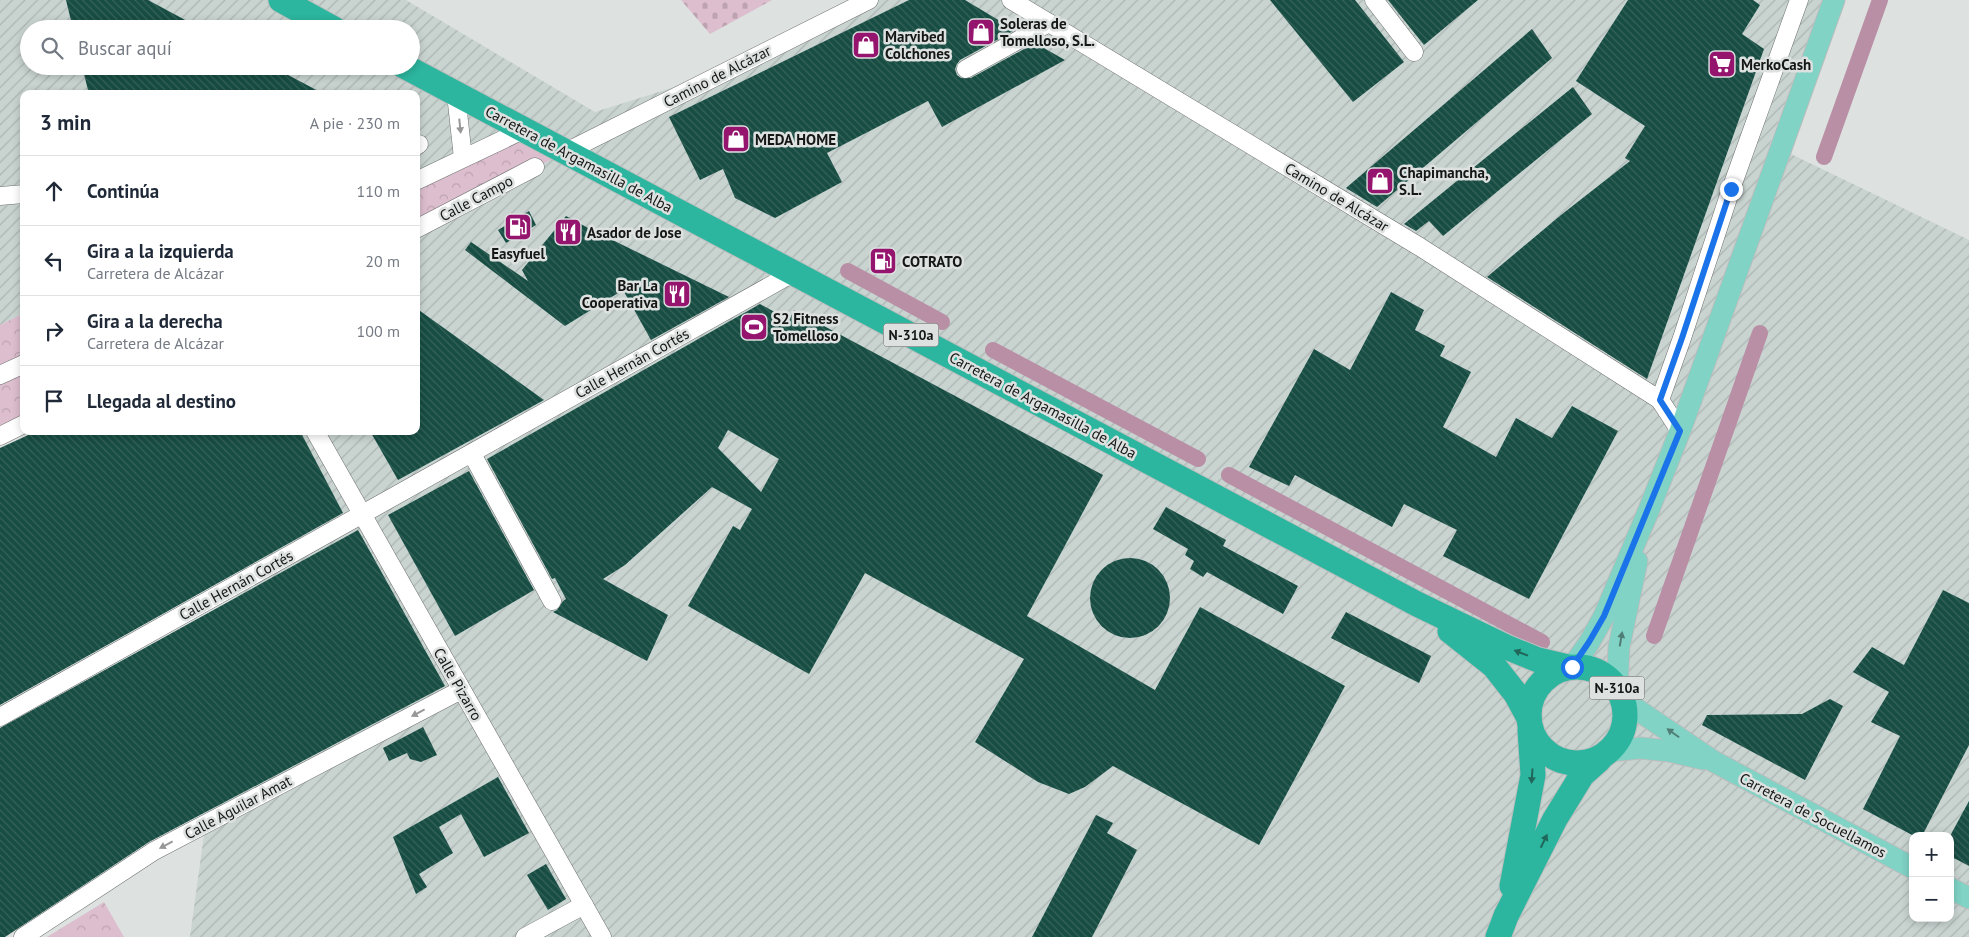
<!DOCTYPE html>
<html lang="es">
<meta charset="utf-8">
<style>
:root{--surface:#fff;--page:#f6f6f7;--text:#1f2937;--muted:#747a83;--line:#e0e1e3}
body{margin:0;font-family:"PT Sans",sans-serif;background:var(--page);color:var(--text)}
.controls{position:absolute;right:15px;bottom:15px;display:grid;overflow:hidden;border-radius:10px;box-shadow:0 2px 8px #0003}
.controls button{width:45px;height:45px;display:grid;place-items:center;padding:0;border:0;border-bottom:1px solid var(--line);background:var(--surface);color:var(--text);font:25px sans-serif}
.stop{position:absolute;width:15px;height:15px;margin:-11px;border:4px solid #1a73e8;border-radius:50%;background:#fff}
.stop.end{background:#1a73e8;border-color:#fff;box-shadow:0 1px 5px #0008}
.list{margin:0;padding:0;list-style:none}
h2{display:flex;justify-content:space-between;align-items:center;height:65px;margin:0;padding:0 20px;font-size:21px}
h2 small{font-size:16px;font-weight:400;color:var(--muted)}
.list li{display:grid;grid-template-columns:32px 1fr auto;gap:15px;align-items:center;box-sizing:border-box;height:70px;padding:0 20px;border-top:1px solid var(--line)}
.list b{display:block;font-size:19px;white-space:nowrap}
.list p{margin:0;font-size:16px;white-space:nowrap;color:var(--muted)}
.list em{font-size:16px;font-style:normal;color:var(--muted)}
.icon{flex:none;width:28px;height:28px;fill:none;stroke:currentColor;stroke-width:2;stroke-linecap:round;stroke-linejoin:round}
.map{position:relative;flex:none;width:1969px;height:937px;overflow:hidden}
.search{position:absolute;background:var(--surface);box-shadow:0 2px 8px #0003;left:20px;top:20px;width:400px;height:55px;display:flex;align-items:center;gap:12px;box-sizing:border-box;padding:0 18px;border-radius:28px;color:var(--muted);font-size:19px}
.panel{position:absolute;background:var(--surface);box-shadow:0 2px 8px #0003;left:20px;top:90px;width:400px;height:345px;border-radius:10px}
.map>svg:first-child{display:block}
.industrial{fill:url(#industrial-furrows);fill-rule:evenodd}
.forest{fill:url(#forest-crowns)}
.cemetery{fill:url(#cemetery-stones)}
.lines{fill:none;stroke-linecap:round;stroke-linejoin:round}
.canal{stroke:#b98fa5;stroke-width:16}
.building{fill:url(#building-back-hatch);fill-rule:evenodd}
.minor-casing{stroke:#6d706f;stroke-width:19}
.major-casing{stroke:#bdbebe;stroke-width:23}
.highway-casing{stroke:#bdbebe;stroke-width:27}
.minor{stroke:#fff;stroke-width:18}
.major{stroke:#80d3c5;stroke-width:21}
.highway{stroke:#2cb69f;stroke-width:25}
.oneway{fill:#969796}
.oneway2{fill:#507e76}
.oneway3{fill:#20665a}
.route{stroke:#1a73e8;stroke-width:6}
.labels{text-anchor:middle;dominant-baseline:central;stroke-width:5;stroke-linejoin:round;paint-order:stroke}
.shield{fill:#dde1e0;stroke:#515453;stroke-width:1}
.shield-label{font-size:14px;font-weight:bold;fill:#151716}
.poi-label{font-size:15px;font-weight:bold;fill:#151716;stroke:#dde1e0;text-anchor:start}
.street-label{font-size:15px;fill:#151716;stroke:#dde1e0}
</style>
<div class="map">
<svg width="1969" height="937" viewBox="0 0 1969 937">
<defs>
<pattern id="industrial-furrows" width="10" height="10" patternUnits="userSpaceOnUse" patternTransform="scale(1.25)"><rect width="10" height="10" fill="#c9d4d1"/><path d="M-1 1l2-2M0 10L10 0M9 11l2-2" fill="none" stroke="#acb5b3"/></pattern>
<pattern id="forest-crowns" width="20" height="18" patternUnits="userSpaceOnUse" patternTransform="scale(1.25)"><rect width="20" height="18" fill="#ddbece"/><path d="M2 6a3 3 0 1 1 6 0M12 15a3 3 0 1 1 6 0" fill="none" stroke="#bda3b0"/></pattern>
<pattern id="cemetery-stones" width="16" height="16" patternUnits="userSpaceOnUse" patternTransform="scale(1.25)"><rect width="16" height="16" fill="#ddbece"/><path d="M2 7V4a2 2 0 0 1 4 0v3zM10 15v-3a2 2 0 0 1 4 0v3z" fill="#bda3b0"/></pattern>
<pattern id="building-back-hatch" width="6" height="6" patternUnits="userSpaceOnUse" patternTransform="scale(1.25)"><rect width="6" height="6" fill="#174d43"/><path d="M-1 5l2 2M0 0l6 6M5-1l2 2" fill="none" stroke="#37635b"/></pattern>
</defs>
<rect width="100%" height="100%" fill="#dde1e0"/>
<path class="industrial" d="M0,0h406l189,112 137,-43 135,-69h956l-53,144 199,96v697h-1779l69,-506h157v-337h-392v219l-24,12zM29,29h382v37h-382zM1913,836h37v82h-37z"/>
<g class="forest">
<path d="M523,130l43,22 -150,77v-49z"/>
<path d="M24,313v111l-24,12v-111z"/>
<path d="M104,902l20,35h-77z"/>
</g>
<path class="cemetery" d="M681,0h91l-62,34z"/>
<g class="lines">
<g class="canal">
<path d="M1824,157l56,-157"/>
<path d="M848,271l94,51"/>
<path d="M993,350l205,109"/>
<path d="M1229,475l313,167"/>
<path d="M1654,636l106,-303"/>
</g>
</g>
<g class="building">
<path d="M66,0h82l54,29h-129z"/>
<path d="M909,0h56l50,30 -55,30 -3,4 -2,5 2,6 4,3h10l64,-35 30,17 -123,67 -14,-26 -101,52 15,29 -67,36 -40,-20 -12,-29 -23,11 -31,-63z"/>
<path d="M1270,0h85l49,62 -51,40z"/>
<path d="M1388,0h90l-54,45z"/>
<path d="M1628,0h125l7,5 -18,29 22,15 -117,330 -160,-102 74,-62 69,-54 -5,-3 20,-32 -69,-45z"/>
<path d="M1532,29l20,29 -175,149 -31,-19z"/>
<path d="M82,66h189l53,28h-235z"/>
<path d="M1573,87l19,27 -149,122 -14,-15 -13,10 -12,-7z"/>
<path d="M529,211l7,14 -30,18 -8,-13z"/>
<path d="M566,216l24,13 139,68 -78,43 -28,-50 -58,36 -100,-76 6,-8 57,39 -6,-11z"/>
<path d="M1391,292l33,18 -9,20 30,16 -5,10 31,16 -28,55 53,30 20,-39 36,20 20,-32 46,25 -89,168 -86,-43 14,-26 -53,-26 -12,23 -97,-52 -6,11 -40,-19 65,-118 36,21z"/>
<path d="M760,304l29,16 5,-10 309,165 -76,141 128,74 45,-83 145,79 -86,159 -146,-79 -28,21 -16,7 -31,-12 -63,-40 49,-83 -159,-86 -56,101 -121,-68 45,-80 7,4 12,-21 -40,-22 -87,78 -22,14 65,36 -21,46 -94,-49 4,-2 6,-9 3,-2 -11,-21 -3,1 -65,-120zM728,430l51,29 -18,33 -43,-44z"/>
<path d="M416,308l128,92 -146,80 -28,-49h46z"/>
<path d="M37,431h263l43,82 -343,192v-257z"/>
<path d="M469,471l65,119 -79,46 -67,-121z"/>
<path d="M1166,507l60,33 -3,6 75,40 -15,28 -76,-42 -4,5 -13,-8 4,-8 -9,-6 3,-6 -35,-20z"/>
<path d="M358,530l87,156 -296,156 -144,95h-5v-209z"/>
<circle cx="1130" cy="598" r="40"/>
<path d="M1943,590l26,13v142l-47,91h-8l-51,-27 37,-73 -29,-14 18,-30 -36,-20 19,-25 32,18z"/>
<path d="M1346,612l85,44 -12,27 -88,-45z"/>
<path d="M1830,699l13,7 -38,74 -103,-55 5,-10 95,-1z"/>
<path d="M423,727l14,28 -16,7 -11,-3 -3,-6 -18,8 -6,-13z"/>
<path d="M498,777l31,56 -45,24 -23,-43 -22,13 14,26 -34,21 8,13 -11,7 -23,-57z"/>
<path d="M1969,801v65l-19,-10v-20z"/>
<path d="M1096,815l17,8 -6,10 30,17 -45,87h-60z"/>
<path d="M546,864l20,35 -18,11 -21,-35z"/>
</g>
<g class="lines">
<g class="minor-casing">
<g id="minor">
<path d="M1011,0l409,247 240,153"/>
<path d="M1374,0l40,52"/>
<path d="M966,69l83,-46"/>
<path d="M456,94l7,64"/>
<path d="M416,146l3,-2"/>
<path d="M566,152l303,-152"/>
<path d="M416,181l107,-51"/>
<path d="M0,196l24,-2"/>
<path d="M416,229l119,-62"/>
<path d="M0,375l24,-11"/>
<path d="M315,431l287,506"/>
<path d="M1680,431l-20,-31 22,-62 49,-149 68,-189"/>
<path d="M0,436l24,-12"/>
<path d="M472,454l80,147"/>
<path d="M0,717l793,-444"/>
<path d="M23,937l131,-86 307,-161"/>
<path d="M525,937l59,-32"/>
</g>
</g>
<g class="major-casing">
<g id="major">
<path d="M1572,667l17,-24 15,-27 44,-104 32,-81 154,-431"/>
<path d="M1617,688l2,-41 18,-86"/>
<path d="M1623,700l90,61 200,107"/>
<path d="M1610,751l30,-3 29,3 34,8"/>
<path d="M1950,888l19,10"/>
</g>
</g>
<g class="highway-casing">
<g id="highway">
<path d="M281,0l53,29"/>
<path d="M404,66l1013,538 89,43 32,13 30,7"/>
<path d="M1450,631l44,35 22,28 13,24"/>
<circle cx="1577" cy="715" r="48"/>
<path d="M1512,886l21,-111 -3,-45"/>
<path d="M1498,937l8,-21 49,-97 27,-44 17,-15"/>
</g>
</g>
<use href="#minor" class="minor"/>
<use href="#major" class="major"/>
<use href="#highway" class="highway"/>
</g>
<defs><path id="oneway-solid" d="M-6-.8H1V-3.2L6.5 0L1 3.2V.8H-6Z" transform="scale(1.25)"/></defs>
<g class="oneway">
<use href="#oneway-solid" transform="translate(460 126) rotate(84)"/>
<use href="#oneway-solid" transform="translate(418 713) rotate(152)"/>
<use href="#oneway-solid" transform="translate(166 845) rotate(152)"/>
</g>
<g class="oneway2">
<use href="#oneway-solid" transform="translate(1621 639) rotate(-80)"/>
<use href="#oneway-solid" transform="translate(1673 733) rotate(-145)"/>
</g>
<g class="oneway3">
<use href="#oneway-solid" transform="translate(1521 653) rotate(-159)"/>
<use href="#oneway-solid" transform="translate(1532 776) rotate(94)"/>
<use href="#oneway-solid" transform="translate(1544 841) rotate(-64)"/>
</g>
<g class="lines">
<path class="route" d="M1572,667l17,-25 15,-26 76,-185 -20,-31 22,-62 49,-149"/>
</g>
<defs>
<g id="shop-square" transform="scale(1.4375)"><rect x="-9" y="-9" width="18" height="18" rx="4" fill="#95146d" stroke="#dde1e0"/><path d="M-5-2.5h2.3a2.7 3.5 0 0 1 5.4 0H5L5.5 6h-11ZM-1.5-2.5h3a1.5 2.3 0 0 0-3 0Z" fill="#fff"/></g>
<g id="supermarket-square" transform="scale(1.4375)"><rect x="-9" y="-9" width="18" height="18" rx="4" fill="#95146d" stroke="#dde1e0"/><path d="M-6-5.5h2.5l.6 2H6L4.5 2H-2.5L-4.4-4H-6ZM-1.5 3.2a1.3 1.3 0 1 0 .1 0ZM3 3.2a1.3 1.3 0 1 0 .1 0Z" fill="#fff"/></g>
<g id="fuel-square" transform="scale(1.4375)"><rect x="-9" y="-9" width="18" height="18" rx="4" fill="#95146d" stroke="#dde1e0"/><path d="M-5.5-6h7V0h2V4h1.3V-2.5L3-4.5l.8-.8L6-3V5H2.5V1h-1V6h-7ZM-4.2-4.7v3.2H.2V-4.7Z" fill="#fff"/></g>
<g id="restaurant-square" transform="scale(1.4375)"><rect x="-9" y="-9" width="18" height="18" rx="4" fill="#95146d" stroke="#dde1e0"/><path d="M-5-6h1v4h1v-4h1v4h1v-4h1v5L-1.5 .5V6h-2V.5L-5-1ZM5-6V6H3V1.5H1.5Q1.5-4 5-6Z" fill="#fff"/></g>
<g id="stadium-square" transform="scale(1.4375)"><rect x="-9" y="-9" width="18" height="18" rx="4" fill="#95146d" stroke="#dde1e0"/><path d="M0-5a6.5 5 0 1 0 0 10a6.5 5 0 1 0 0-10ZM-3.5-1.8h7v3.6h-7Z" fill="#fff"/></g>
</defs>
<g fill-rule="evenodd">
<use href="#shop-square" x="981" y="32"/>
<use href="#shop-square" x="866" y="45"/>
<use href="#supermarket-square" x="1722" y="64"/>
<use href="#shop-square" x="736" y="139"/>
<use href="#shop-square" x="1380" y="181"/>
<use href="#fuel-square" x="518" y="227"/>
<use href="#restaurant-square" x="568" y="232"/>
<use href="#fuel-square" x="883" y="261"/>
<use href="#restaurant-square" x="677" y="294"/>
<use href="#stadium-square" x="754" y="327"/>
</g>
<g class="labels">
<g class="shield">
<rect x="883.5" y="323.5" width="55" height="23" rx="4"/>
<rect x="1589.5" y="676.5" width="55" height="23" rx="4"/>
</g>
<g class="shield-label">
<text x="911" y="335">N-310a</text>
<text x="1617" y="688">N-310a</text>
</g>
<g class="poi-label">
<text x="1000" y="23">Soleras de<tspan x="1000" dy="17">Tomelloso, S.L.</tspan></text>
<text x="885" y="36">Marvibed<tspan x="885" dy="17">Colchones</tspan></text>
<text x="1741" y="64">MerkoCash</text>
<text x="755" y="139">MEDA HOME</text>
<text x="1399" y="172">Chapimancha,<tspan x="1399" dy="17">S.L.</tspan></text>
<text x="587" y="232">Asador de Jose</text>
<text x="518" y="253" text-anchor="middle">Easyfuel</text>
<text x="902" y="261">COTRATO</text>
<text x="658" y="285" text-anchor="end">Bar La<tspan x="658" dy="17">Cooperativa</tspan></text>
<text x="773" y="318">S2 Fitness<tspan x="773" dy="17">Tomelloso</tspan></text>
</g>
<g class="street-label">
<text transform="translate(717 76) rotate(-27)">Camino de Alcázar</text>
<text transform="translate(579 159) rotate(28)">Carretera de Argamasilla de Alba</text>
<text transform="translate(1337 197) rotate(31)">Camino de Alcázar</text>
<text transform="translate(476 198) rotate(-28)">Calle Campo</text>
<text transform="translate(632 363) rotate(-29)">Calle Hernán Cortés</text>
<text transform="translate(1043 405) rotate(28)">Carretera de Argamasilla de Alba</text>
<text transform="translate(236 585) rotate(-29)">Calle Hernán Cortés</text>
<text transform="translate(458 684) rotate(60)">Calle Pizarro</text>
<text transform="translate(238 807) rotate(-28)">Calle Aguilar Amat</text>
<text transform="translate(1813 815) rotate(28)">Carretera de Socuellamos</text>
</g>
</g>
</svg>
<div class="controls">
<button>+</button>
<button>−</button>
</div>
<div class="stop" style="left:1572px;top:667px"></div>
<div class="stop end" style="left:1731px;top:189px"></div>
<div class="search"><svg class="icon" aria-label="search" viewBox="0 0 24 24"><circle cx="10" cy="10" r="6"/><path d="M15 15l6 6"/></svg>Buscar aquí</div>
<section class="panel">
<h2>3 min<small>A pie · 230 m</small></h2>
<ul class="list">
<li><svg class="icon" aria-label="ahead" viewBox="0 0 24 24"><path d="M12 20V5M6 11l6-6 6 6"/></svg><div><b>Continúa</b></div><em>110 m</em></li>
<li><svg class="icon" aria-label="left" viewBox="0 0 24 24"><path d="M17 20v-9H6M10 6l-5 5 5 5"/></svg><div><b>Gira a la izquierda</b><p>Carretera de Alcázar</p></div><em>20 m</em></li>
<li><svg class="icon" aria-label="right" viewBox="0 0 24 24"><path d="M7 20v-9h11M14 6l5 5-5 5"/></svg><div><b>Gira a la derecha</b><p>Carretera de Alcázar</p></div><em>100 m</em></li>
<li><svg class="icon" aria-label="arrive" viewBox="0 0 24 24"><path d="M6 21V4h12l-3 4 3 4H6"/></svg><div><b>Llegada al destino</b></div></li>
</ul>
</section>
</div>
